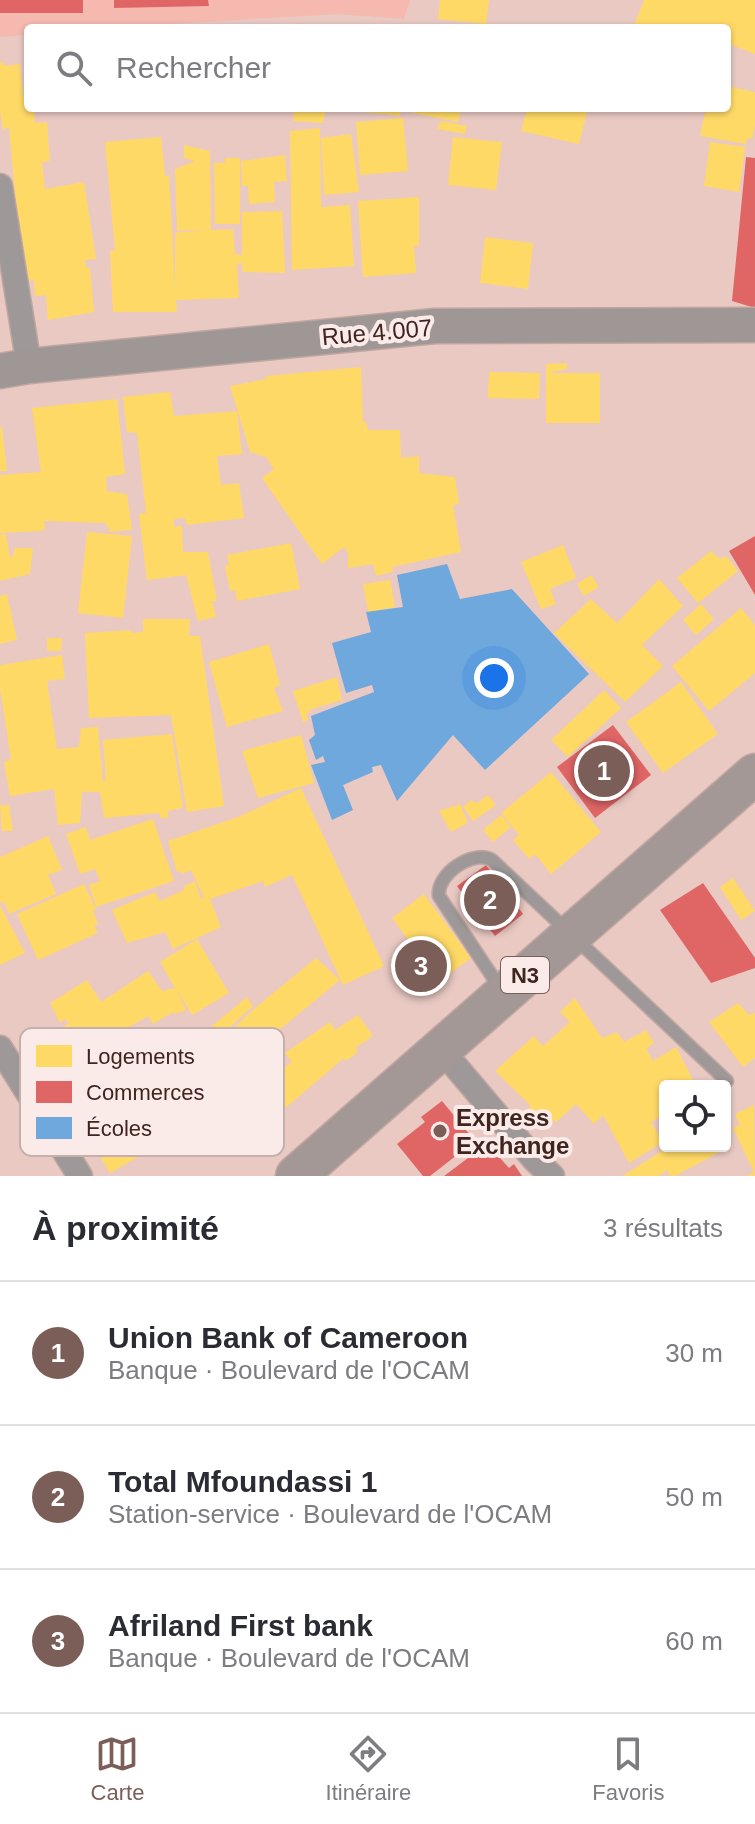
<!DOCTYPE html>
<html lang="fr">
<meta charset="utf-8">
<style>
:root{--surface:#fff;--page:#f7f7f7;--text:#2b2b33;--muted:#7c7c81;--line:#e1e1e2;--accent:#7c5e59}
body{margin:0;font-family:Helvetica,sans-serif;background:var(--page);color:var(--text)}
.controls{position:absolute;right:24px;bottom:24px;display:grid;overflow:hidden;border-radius:8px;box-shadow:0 2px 6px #0004}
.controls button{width:72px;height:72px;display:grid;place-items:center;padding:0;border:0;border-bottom:2px solid var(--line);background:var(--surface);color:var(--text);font:40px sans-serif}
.you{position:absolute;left:494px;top:678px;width:28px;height:28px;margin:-20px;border:6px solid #fff;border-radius:50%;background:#1a73e8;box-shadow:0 0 0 12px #1a73e833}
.badge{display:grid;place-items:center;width:52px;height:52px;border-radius:50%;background:var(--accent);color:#fff;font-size:26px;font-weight:700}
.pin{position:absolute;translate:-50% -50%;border:4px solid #fff;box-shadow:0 2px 8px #0006}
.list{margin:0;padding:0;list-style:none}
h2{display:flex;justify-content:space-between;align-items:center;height:104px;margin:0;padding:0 32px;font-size:34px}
h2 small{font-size:26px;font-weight:400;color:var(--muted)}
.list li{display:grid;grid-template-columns:52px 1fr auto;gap:24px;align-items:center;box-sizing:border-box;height:144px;padding:0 32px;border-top:2px solid var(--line)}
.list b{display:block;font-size:30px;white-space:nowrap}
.list p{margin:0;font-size:26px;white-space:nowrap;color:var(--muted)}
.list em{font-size:26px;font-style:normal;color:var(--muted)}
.icon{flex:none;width:44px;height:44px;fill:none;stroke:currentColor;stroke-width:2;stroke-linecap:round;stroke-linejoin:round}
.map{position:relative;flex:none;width:755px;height:1176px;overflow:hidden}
.search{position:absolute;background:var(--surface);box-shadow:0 2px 6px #0004;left:24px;right:24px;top:24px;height:88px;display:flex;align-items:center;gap:20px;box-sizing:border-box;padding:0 28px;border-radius:8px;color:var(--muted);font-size:30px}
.sheet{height:536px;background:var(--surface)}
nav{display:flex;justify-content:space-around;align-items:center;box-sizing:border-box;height:112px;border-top:2px solid var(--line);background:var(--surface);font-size:22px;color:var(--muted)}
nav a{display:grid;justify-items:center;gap:4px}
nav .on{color:var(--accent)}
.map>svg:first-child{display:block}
.built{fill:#f5b9af}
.homes{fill:#ffd966}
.shops{fill:#e06666}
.schools{fill:#6fa8dc}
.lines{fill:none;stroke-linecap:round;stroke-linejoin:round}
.service-casing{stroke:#c1a7a2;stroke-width:15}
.minor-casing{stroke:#c1a7a2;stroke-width:27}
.secondary-casing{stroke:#c1a7a2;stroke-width:37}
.trunk-casing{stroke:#c1a7a2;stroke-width:43}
.service{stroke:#9e9998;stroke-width:12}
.minor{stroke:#9e9998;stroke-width:24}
.secondary{stroke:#9f9795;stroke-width:34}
.trunk{stroke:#a49896;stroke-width:40}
.poi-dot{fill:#7c5e59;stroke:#fbebe8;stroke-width:3}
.labels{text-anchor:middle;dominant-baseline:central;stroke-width:8;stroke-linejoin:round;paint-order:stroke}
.shield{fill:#fbebe8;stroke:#78605c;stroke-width:2}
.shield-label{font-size:22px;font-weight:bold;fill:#402420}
.street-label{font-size:24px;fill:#402420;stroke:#fbebe8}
.poi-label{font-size:24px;font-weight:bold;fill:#402420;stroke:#fbebe8;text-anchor:start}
.key{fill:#fbebe8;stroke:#c3afac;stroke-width:2}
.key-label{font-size:22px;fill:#402420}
</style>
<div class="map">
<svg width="755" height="1176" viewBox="0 0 755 1176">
<rect width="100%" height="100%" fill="#eac9c3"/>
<path class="built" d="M0,0h410l-6,19 -67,-5 -235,14h-74v7l-28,2z"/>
<g class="homes">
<path d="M440,0h49l-3,24 -48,-5z"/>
<path d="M644,0h111v54l-28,-11v-15h-94z"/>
<path d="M0,62h3l1,4 16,-2 3,32 5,-1v13h6l1,15 12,-1 3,39 -8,1 3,27 39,-7 12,77 -11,1 1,8h4l4,44 -46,8 -2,-25 -11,1 -1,-16 -11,1 -14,-154 -6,3 -3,-19z"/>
<path d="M727,86l28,6v34l-3,13 -5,-1 -1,6 -46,-8 6,-28h21z"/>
<path d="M294,108h32l-3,15 -30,-2z"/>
<path d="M348,108h53l-1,8 -53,-6z"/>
<path d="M414,108h47l-3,14 -45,-9z"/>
<path d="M527,108h61l-9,36 -58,-13z"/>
<path d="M403,118l5,53 -48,4 -4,-53z"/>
<path d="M441,121l26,5 -2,8 -28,-5z"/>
<path d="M320,128l1,79 29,-2 4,61 -62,4 -2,-139z"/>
<path d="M351,134l8,58 -35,3 -3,-57z"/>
<path d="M161,137l4,39 4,-1 6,116v-59l31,-1 -29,-1 -2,-61 20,-8 -11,-3v-13l26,6 1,79 22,-1 2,25 7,1v-43l40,-1 3,62 -42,-1 -1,-9 -5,1 2,34 -63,2 1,12h-64l-3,-61 5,-1 -10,-108z"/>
<path d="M453,137l49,5 -6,48 -48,-5z"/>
<path d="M710,142l35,5 -6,45 -35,-6z"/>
<path d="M285,155l2,26 -13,1 1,20 -26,2 -1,-18h-6l-1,-25z"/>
<path d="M225,158h15v66h-25l-1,-61h11z"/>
<path d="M419,197v49h-5l2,27 -53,4 -5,-76z"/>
<path d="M485,237l48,6 -5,46 -48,-6z"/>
<path d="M567,363v6l-20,4h53v50h-54v-59z"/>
<path d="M361,367l2,55h3l2,8h32l1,28 18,-2v17l36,4 4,27 -6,1 8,47 -69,15 1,5 -17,4 -3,-12 -25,4v-15l-4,-6 -22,17 -60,-86 12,-9 -8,-12 -16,-5 -20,-66 36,-7v-3z"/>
<path d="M489,372l51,1 -1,26 -51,-1z"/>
<path d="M170,392l4,24 63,-5 5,43 -25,2 4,29 18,-2 5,35 -57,7 -2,-7 -11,1v8l8,-1 1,26h25l9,49h-5l4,16 -18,4 -12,-46 -39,5 -8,-66 7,-1 -9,-80 -10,-1 -4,-35z"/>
<path d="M117,399l8,75 -19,3 1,14 20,3 5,36 -22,2 -4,-9 -62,-2 1,8 -4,2 -41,2v-58l41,-3 -9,-64z"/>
<path d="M2,427l5,44h-7v-43z"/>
<path d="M87,532l45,4 -9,82 -45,-5z"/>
<path d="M6,534l4,23 3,-1 2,-8h18l-3,26 -30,7v-46z"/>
<path d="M291,543l9,46 -63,12 -2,-11 -5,1 -5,-25 4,-1 -2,-10z"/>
<path d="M563,545l13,33 -26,11 6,15 -15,5 -20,-47z"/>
<path d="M711,551l9,8 6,-3 12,15 -40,32 -21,-25z"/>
<path d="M591,575l8,12 -15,9 -7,-12z"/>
<path d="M659,579l24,27 -41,39 21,21 -38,36 -71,-69 37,-34 26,24z"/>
<path d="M390,580l5,27 -27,5 -5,-28z"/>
<path d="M7,594l10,46 -17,4v-48z"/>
<path d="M701,604l13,15 -18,16 -13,-15z"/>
<path d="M741,608l14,17v48l-46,38 -37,-45z"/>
<path d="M143,619h47l-1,17h11l24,170 -37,6 -16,-97 -82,3 -4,-85 46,-3v3l12,-1z"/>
<path d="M47,638h15l-1,13h-14z"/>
<path d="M269,644l11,41 -6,3 9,23 -56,16 -18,-65z"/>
<path d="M62,655l3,24 -18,2 10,68 22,-2 2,-19 17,-1 5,54h3l-3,-41 69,-6 11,74 -15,3v7h-8v-5l-56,5 -4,-26h-18l-2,31 -22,2 -4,-36 -44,7 -6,-34 7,-3 -11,-71v-23z"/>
<path d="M337,677l5,23 -33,10 1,3 -4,1 2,6 -5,2 -10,-31z"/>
<path d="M681,682l37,52 -55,39 -37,-51z"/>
<path d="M604,690l17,18 -53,49 -17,-17z"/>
<path d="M301,735l13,48 -56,15 -16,-47z"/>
<path d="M551,772l50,60 -50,42 -16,-20 -6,5 -16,-19 6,-5 -18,-22z"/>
<path d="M301,788l83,178 -41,19 -51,-110 -27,12 -2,-6 -53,18 11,28 -48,22 -8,-17 -38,11 -15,-33 43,-18 5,9 24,-11v-4l11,-5 6,18 3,-2 -13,-27 -9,4 -1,-3 -4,1 -9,-31 70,-24z"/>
<path d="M488,795l8,10 -23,16 -10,-14 8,-7 6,3z"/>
<path d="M460,804l8,19 -17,9 -12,-21z"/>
<path d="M0,805h9l4,26h-11z"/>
<path d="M501,815l10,12 -18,15 -10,-12z"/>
<path d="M153,819l21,62 -78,26 -7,-22 11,-4 -5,-12 -15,5 -14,-40 20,-7 4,13z"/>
<path d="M48,836l14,34 -14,5 8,19 -47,20 -5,-12 -4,1v-46z"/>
<path d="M733,878l22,33 -14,9 -21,-33z"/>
<path d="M84,884l12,25 -3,2 5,13 -4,2 4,7 -60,27 -21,-46z"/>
<path d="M424,894l47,64 -27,20 -22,-30 -5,4 -25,-34z"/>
<path d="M0,905l25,48 -25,12z"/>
<path d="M197,939l32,54 -37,22 -15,-25 9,20 -11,4 -2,-2 -20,12 -5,-8 -63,37 3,3 20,-9 22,33 4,-3 -19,-34 28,-17 14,23 -14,8 3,4 55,-30 37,54 3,-2 -26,-38 40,-37 61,-50 24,22 -61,50 1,2 -17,15 19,22 10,-7 -7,-9 45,-31 5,8 23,-15 15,21 -18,12 3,4 -12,9 -2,-3 -74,63 -10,-2 -14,-17 -75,43 -3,-5 -58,33 -77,-127 36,-23 -4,-4 -5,4 -10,-20 37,-23 14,22 47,-31 14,20 13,-3 -15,-26z"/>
<path d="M247,997l6,9 -39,36 -8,-11z"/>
<path d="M575,998l27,40 15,-6 7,10 22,-12 8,13 -8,5 7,13 23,-14 20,39h-31v28l-14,8 12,20 -34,21 -26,-48 -9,9 -18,-20 -20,18 -7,-3 -5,5 -5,-2 -4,4 -12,-11 8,-9 -36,-35 39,-35 9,10 27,-24 -10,-10z"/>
<path d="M738,1003l11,12 6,-2v45l-12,9 -34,-45z"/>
<path d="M754,1105l1,71h-8l7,-4 -21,-44 7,-3 -5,-11z"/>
<path d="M725,1133l6,13 -56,30h-5l-3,-6 -9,6h-36l48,-30h55z"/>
</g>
<g class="shops">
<rect x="0" y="0" width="83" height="13"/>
<path d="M114,0h94l1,6 -95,2z"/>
<path d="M746,157l9,1v150l-23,-7z"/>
<path d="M755,536v59l-26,-44z"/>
<path d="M613,725l38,50 -56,43 -38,-51z"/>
<path d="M486,865l37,49 -28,22 -38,-50z"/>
<path d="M703,883l52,75v10l-44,15 -51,-73z"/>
<path d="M442,1101l33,40 -45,35h-7l-26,-32 28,-22 -4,-5z"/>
<path d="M483,1139l26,29 5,-4 8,12h-78l40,-30 -4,-4z"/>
</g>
<path class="schools" d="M447,564l13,35 52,-10 77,85 -104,96 -32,-35 -56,66 -16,-36 -9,2 1,5 -30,13 10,25 -21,10 -21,-55 14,-3 -2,-6 -7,4 -7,-20 6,-5 -4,-19 63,-24 -2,-7 -26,8 -14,-50 39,-11 -5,-20 37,-5 -6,-32z"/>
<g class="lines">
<g class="service-casing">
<path id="service" d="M502,991l-63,-95c-3,-21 33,-47 53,-36l235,221"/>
</g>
<g class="minor-casing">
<g id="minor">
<path d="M0,186l29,180"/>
<path d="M0,1048l80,128"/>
<path d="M440,1048l95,112 17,16"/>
</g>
</g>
<g class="secondary-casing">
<path id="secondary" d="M0,371l29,-5 406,-40 320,-1"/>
</g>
<g class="trunk-casing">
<path id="trunk" d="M296,1176l459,-402"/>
</g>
<use href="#service" class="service"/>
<use href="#minor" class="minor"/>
<use href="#secondary" class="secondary"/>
<use href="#trunk" class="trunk"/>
</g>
<circle class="poi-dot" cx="440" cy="1131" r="8"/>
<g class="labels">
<rect class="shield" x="501" y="957" width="48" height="36" rx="6"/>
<g class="shield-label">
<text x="525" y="975">N3</text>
</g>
<g class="street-label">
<text transform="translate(377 332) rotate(-5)">Rue 4.007</text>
</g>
<g class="poi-label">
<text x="456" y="1117">Express<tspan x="456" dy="28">Exchange</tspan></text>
</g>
</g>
<rect x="20" y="1028" width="264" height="128" rx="12" class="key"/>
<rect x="36" y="1045" width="36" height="22" fill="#ffd966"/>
<rect x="36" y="1081" width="36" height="22" fill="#e06666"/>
<rect x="36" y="1117" width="36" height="22" fill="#6fa8dc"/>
<g class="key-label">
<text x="86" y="1064">Logements</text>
<text x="86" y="1100">Commerces</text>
<text x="86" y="1136">Écoles</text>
</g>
</svg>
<div class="controls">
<button><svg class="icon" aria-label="locate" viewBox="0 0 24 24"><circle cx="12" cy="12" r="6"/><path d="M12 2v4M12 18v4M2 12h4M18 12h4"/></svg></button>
</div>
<div class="you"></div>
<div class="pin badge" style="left:604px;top:771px">1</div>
<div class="pin badge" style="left:490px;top:900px">2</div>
<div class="pin badge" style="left:421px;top:966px">3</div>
<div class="search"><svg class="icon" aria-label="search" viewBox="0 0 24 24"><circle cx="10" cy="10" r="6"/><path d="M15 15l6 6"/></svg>Rechercher</div>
</div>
<section class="sheet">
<h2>À proximité<small>3 résultats</small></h2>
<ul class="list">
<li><span class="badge">1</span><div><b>Union Bank of Cameroon</b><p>Banque · Boulevard de l'OCAM</p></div><em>30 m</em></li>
<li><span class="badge">2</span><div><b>Total Mfoundassi 1</b><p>Station-service · Boulevard de l'OCAM</p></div><em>50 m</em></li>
<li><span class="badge">3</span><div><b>Afriland First bank</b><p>Banque · Boulevard de l'OCAM</p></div><em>60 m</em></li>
</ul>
</section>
<nav>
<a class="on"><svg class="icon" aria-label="map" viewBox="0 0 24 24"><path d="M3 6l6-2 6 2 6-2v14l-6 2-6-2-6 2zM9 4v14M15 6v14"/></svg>Carte</a>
<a><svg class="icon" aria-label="directions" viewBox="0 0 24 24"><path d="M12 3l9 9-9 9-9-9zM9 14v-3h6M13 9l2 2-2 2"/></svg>Itinéraire</a>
<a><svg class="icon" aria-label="saved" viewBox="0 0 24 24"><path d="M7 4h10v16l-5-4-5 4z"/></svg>Favoris</a>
</nav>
